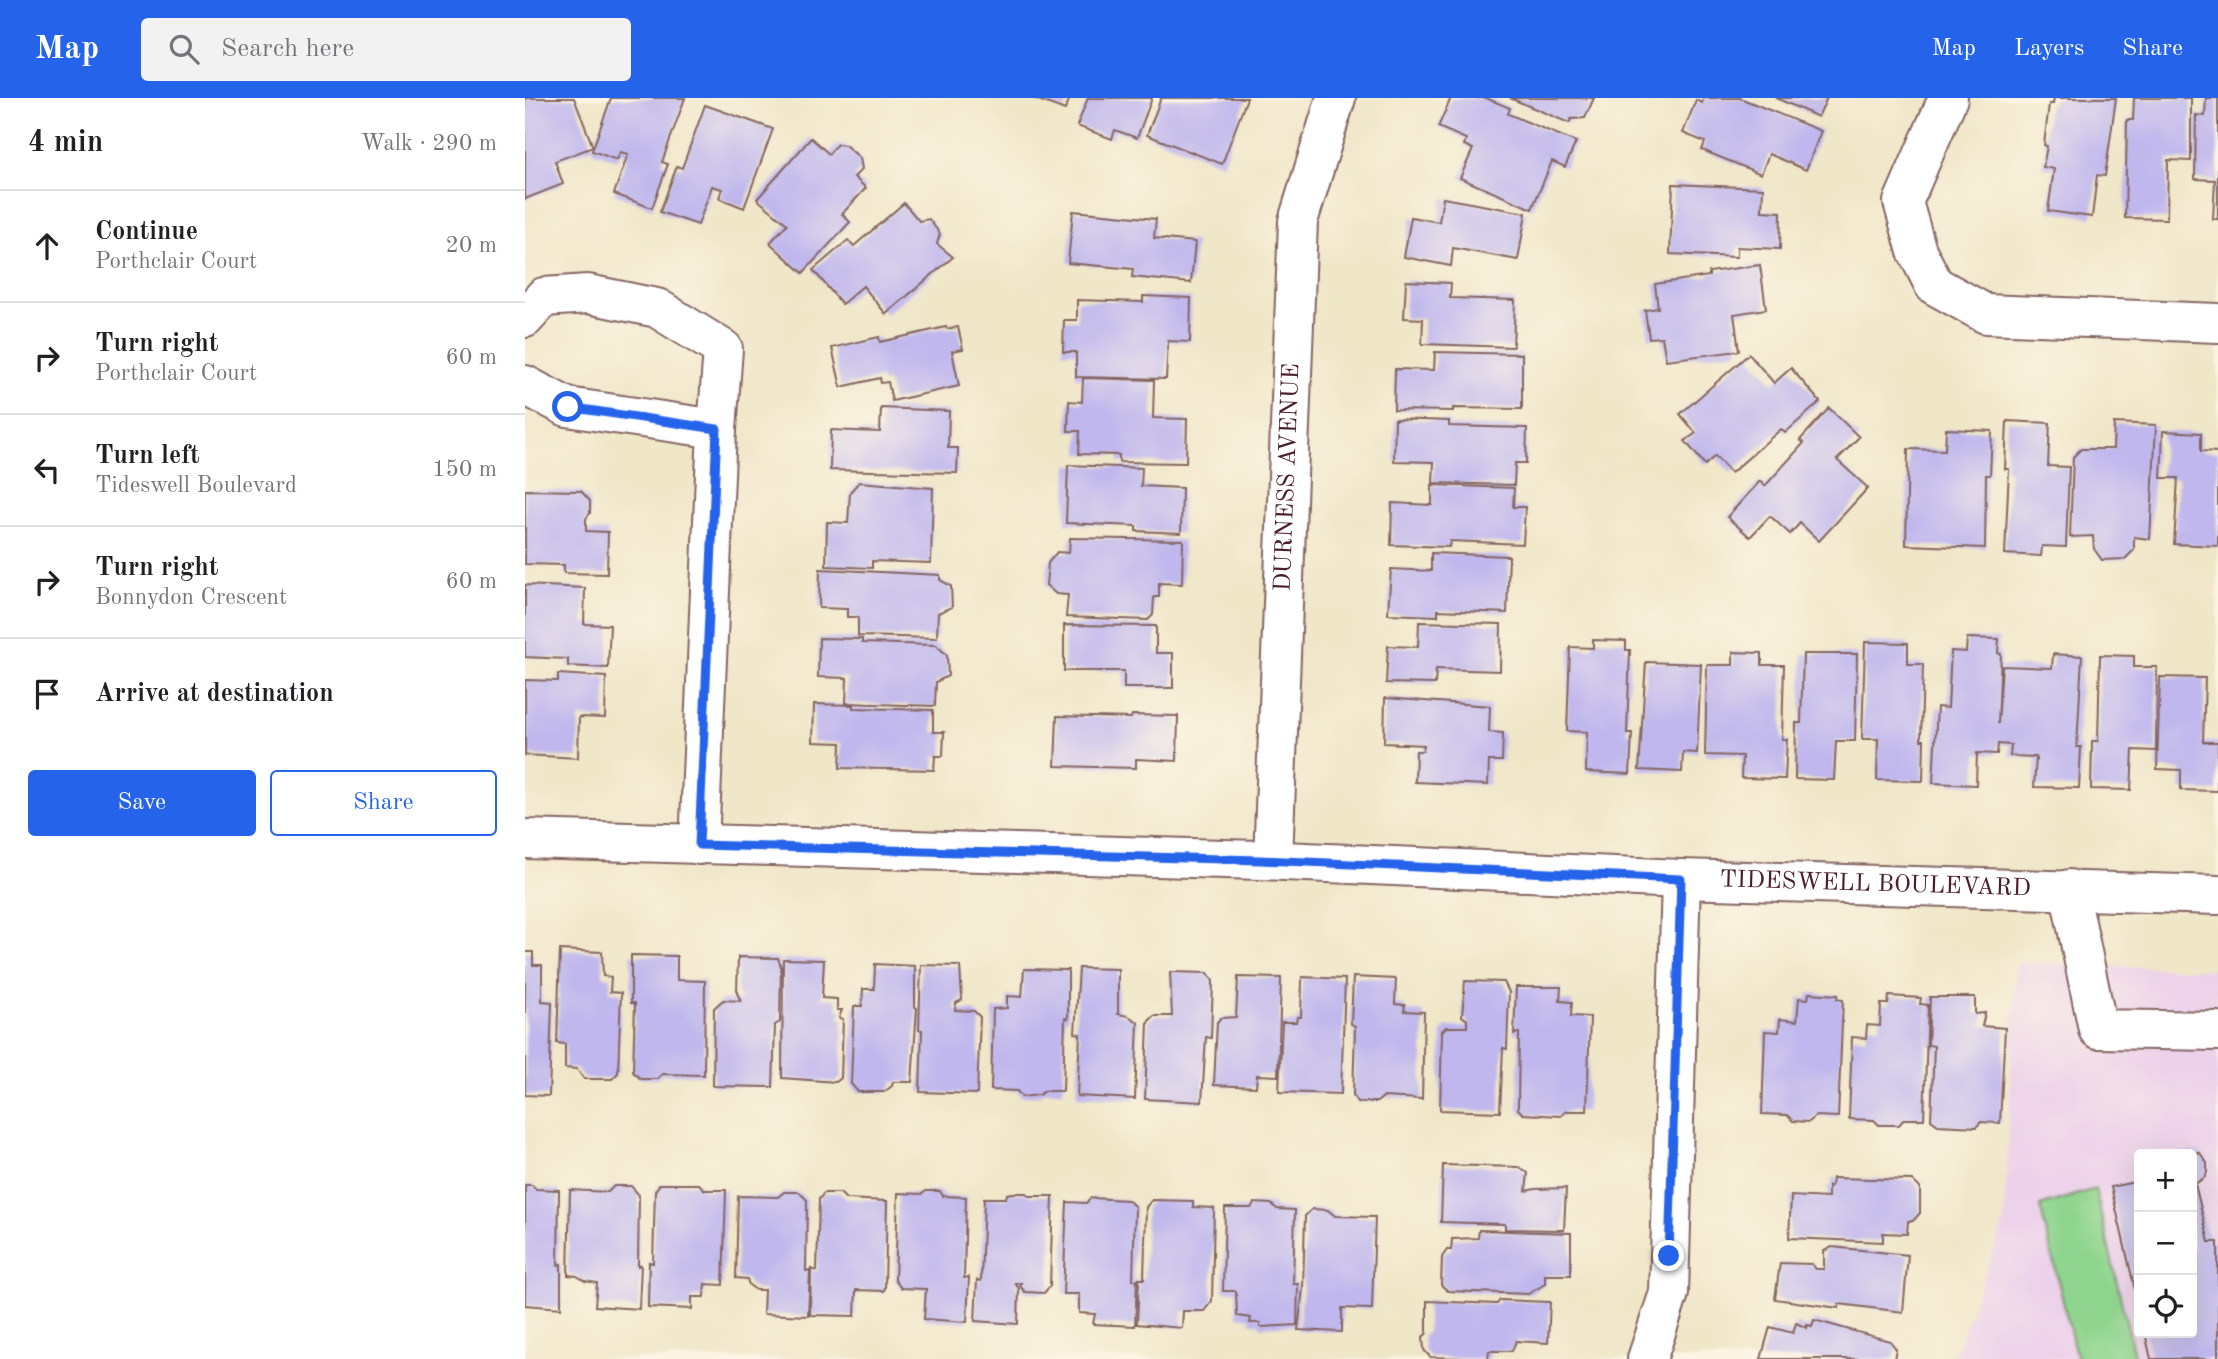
<!DOCTYPE html>
<meta charset="utf-8">
<style>
:root{--surface:#fff;--page:#f2f2f2;--text:#202124;--muted:#757577;--line:#e0e0e0;--accent:#2563eb}
body{margin:0;font-family:"Old Standard TT",serif;background:var(--page);color:var(--text)}
.controls{position:absolute;right:21px;bottom:21px;display:grid;overflow:hidden;border-radius:7px;box-shadow:0 7px 28px #0002}
.controls button{width:63px;height:63px;display:grid;place-items:center;padding:0;border:0;border-bottom:2px solid var(--line);background:var(--surface);color:var(--text);font:35px sans-serif}
.stop{position:absolute;width:21px;height:21px;margin:-16px;border:5px solid #2563eb;border-radius:50%;background:#fff}
.stop.end{background:#2563eb;border-color:#fff;box-shadow:0 2px 7px #0008}
.list{margin:0;padding:0;list-style:none}
h2{display:flex;justify-content:space-between;align-items:center;height:91px;margin:0;padding:0 28px;font-size:30px}
h2 small{font-size:23px;font-weight:400;color:var(--muted)}
.list li{display:grid;grid-template-columns:46px 1fr auto;gap:21px;align-items:center;box-sizing:border-box;height:112px;padding:0 28px;border-top:2px solid var(--line)}
.list b{display:block;font-size:26px;white-space:nowrap}
.list p{margin:0;font-size:23px;white-space:nowrap;color:var(--muted)}
.list em{font-size:23px;font-style:normal;color:var(--muted)}
.actions{display:flex;gap:14px;padding:21px 28px}
.actions a{flex:1;padding:16px 0;border:2px solid var(--accent);border-radius:7px;text-align:center;font-size:24px;color:var(--accent)}
.actions .main{background:var(--accent);color:#fff}
.icon{flex:none;width:38px;height:38px;fill:none;stroke:currentColor;stroke-width:2;stroke-linecap:round;stroke-linejoin:round}
.map{position:relative;flex:none;width:1693px;height:1261px;overflow:hidden}
header{display:flex;align-items:center;gap:42px;box-sizing:border-box;height:98px;padding:0 35px;background:var(--accent);color:#fff}
header strong{font-size:33px}
nav{display:flex;gap:38px;margin-inline-start:auto;font-size:24px}
.search{width:490px;height:63px;background:var(--page);display:flex;align-items:center;gap:18px;box-sizing:border-box;padding:0 24px;border-radius:7px;color:var(--muted);font-size:26px}
main{display:flex}
aside{flex:1;background:var(--surface)}
.map>svg:first-child{display:block}
.built{fill:#ecd1ea;fill-rule:evenodd}
.green{fill:#8fd58f;stroke:#6c7a5d;stroke-width:2}
.building{fill:#bfb7ed}
.lines{fill:none;stroke-linecap:round;stroke-linejoin:round}
.minor-casing{stroke:#846562;stroke-width:42}
.minor{stroke:#fff;stroke-width:38}
.route{stroke:#2563eb;stroke-width:9}
.labels{text-anchor:middle;dominant-baseline:central;stroke-width:5;stroke-linejoin:round;paint-order:stroke}
.street-label{font-size:24px;fill:#4a1f2b;stroke:#fcf5e5}
</style>
<header>
<strong>Map</strong>
<div class="search"><svg class="icon" aria-label="search" viewBox="0 0 24 24"><circle cx="10" cy="10" r="6"/><path d="M15 15l6 6"/></svg>Search here</div>
<nav><a>Map</a><a>Layers</a><a>Share</a></nav>
</header>
<main>
<aside>
<h2>4 min<small>Walk · 290 m</small></h2>
<ul class="list">
<li><svg class="icon" aria-label="ahead" viewBox="0 0 24 24"><path d="M12 20V5M6 11l6-6 6 6"/></svg><div><b>Continue</b><p>Porthclair Court</p></div><em>20 m</em></li>
<li><svg class="icon" aria-label="right" viewBox="0 0 24 24"><path d="M7 20v-9h11M14 6l5 5-5 5"/></svg><div><b>Turn right</b><p>Porthclair Court</p></div><em>60 m</em></li>
<li><svg class="icon" aria-label="left" viewBox="0 0 24 24"><path d="M17 20v-9H6M10 6l-5 5 5 5"/></svg><div><b>Turn left</b><p>Tideswell Boulevard</p></div><em>150 m</em></li>
<li><svg class="icon" aria-label="right" viewBox="0 0 24 24"><path d="M7 20v-9h11M14 6l5 5-5 5"/></svg><div><b>Turn right</b><p>Bonnydon Crescent</p></div><em>60 m</em></li>
<li><svg class="icon" aria-label="arrive" viewBox="0 0 24 24"><path d="M6 21V4h12l-3 4 3 4H6"/></svg><div><b>Arrive at destination</b></div></li>
</ul>
<div class="actions"><a class="main">Save</a><a>Share</a></div>
</aside>
<div class="map">
<svg width="1693" height="1261" viewBox="0 0 1693 1261">
<rect width="100%" height="100%" fill="#fcf5e5"/>
<filter id="ink" filterUnits="userSpaceOnUse"><feTurbulence type="fractalNoise" baseFrequency=".0143" numOctaves="2"/><feDisplacementMap in="SourceGraphic" scale="14" xChannelSelector="R" yChannelSelector="G"/><feConvolveMatrix kernelMatrix="1 2 1 2 8 2 1 2 1" color-interpolation-filters="sRGB"/></filter>
<filter id="wash" filterUnits="userSpaceOnUse"><feTurbulence type="fractalNoise" baseFrequency=".00686" numOctaves="4" result="noise"/><feDisplacementMap in="SourceGraphic" scale="28" xChannelSelector="R" yChannelSelector="G"/><feGaussianBlur stdDeviation="1.57" result="paint"/><feColorMatrix in="noise" values="0 0 0 0 0 0 0 0 0 0 0 0 0 0 0 0 0 1.4 0 .05"/><feComposite in="paint" operator="in"/></filter>
<g filter="url(#wash)">
<rect width="100%" height="100%" fill="#f0e6c8"/>
<path class="built" d="M1491,865l202,7v389h-265l51,-137zM1614,1056h53v179h-53z"/>
<path class="green" d="M1570,1091l40,170h-58l-37,-153z"/>
<g id="blocks">
<g class="building">
<path d="M0,0h49l19,49 -38,14 8,23 -38,15z"/>
<path d="M86,0h74l-23,64 6,2 -16,44 -38,-14 14,-40 -8,-2 -3,8 -25,-9z"/>
<path d="M508,0h37l-5,12z"/>
<path d="M563,0h64l-15,40 -22,-8 -3,9 -35,-13z"/>
<path d="M636,0h86l-25,66 -75,-29z"/>
<path d="M926,0h35l24,10 -2,6 68,28 -11,25 -13,-6 -20,48 -72,-31 13,-29 -9,-4 2,-6 -28,-12z"/>
<path d="M985,0h84l-9,20 -14,1 -2,4z"/>
<path d="M1179,0h36l81,33 -15,39 -37,-16 -8,20 -59,-24 3,-8 -22,-9 13,-33 6,3z"/>
<path d="M1251,0h51l-9,19z"/>
<path d="M1529,0h62l-11,78 -8,-1 -5,42 -44,-6 6,-42 -11,-2 4,-21 -3,-1 5,-41h4z"/>
<path d="M1609,0h57v63l-23,-1 -1,59 -42,-1 2,-98h6z"/>
<path d="M1681,0h12v121h-5l2,-39 -20,-1 1,-64 9,1z"/>
<path d="M180,7l68,24 -29,79 -25,-10 3,-9 -10,-3 -14,39 -38,-13 17,-46 5,2z"/>
<path d="M286,40l18,16 8,-10 8,1 15,13 2,11 -8,8 12,11 -24,26 8,8 -47,51 -33,-30 17,-19 -30,-25z"/>
<path d="M1148,86l90,4 -1,23 19,1 -1,37 -43,-2v10l-67,-3z"/>
<path d="M918,100l83,15 -8,47 -65,-12 -2,18 -47,-9 7,-40 28,5z"/>
<path d="M379,105l15,18 10,-2 11,15 -3,10 16,13 -67,57 -23,-28 -21,18 -29,-34 35,-30 6,6z"/>
<path d="M548,113l83,8 -2,19 41,4 -4,41 -59,-6 1,-8 -65,-6z"/>
<path d="M1235,167l6,44 -32,5 5,37 -73,9 -4,-23 -13,1 -4,-28 13,-2 -3,-24 54,-8v-4z"/>
<path d="M881,183l45,2 -1,15 65,2 -2,47 -91,-3 1,-25 -19,-1z"/>
<path d="M618,198l48,2 -1,44 -22,-1 -2,38 -90,-2v-25h-13l1,-32h13v-20l66,2z"/>
<path d="M421,229l1,2 11,-2 5,22 -11,2 7,35 -67,15 -4,-19 -7,1 -1,-5 -39,9 -9,-39 47,-11 1,5z"/>
<path d="M910,254l87,2v55l-69,-1v3l-59,-1 1,-41 39,1z"/>
<path d="M1224,256l25,29 17,-15 29,34 -35,31 -4,-4 -50,44 -16,-17 -10,9 -20,-24 11,-8 -16,-19z"/>
<path d="M558,280l71,2 -1,38 34,1 -1,44 -67,-1v-7l-40,-1 1,-23h-12l1,-30 13,1z"/>
<path d="M356,310l68,3 -1,37h10l-1,25 -127,-3 1,-40 49,2z"/>
<path d="M1304,310l30,29 -22,23 31,28 -49,53 -19,-18 -10,11 -20,-18 -20,21 -23,-20 33,-36 5,5 39,-43 -4,-3z"/>
<path d="M870,321l54,2v5l78,2 -1,35h-11l-1,22 -81,-2 1,-21 -40,-1z"/>
<path d="M1482,323l43,2 -2,43 21,1 -3,80 -24,-1 -1,10 -36,-2 4,-85h-4z"/>
<path d="M1589,325l42,2 -6,114 -16,-2v13l-9,9 -23,1 -8,-11 -1,-13 -23,1 3,-80 8,-8h32z"/>
<path d="M1421,331l46,2 -2,44h-4l-1,73 -79,-3 2,-96 37,1z"/>
<path d="M1638,333l38,2v18l17,1v94l-44,-2 4,-66h-17z"/>
<path d="M543,367l74,3 -1,18 41,2 -1,45 -45,-2v-5l-70,-3z"/>
<path d="M334,384l74,6 -2,75 -59,-2v7l-46,-2 1,-44 21,1 2,-31z"/>
<path d="M907,387l82,3 -1,19h12l-2,37 -73,-3 -1,6 -58,-2 1,-42 40,2z"/>
<path d="M0,392l56,1 9,10v12l-4,6v12l22,1 -1,42 -43,-1v-8l-39,-1z"/>
<path d="M545,440l113,2 -1,44 -23,-1v14h-5l-1,18 -5,5 -82,-3 2,-22 -12,-1 -10,-9 2,-22 9,-11 12,1z"/>
<path d="M906,455l78,3 -2,57 -69,-3v6l-50,-2 3,-45 40,2z"/>
<path d="M295,471l120,6v5l11,6 1,21 -14,6 -1,25 -79,-2v-19h-11v-8l-28,-1z"/>
<path d="M0,487l60,3 -1,36 26,1 -2,43 -40,-2v-7l-43,-2z"/>
<path d="M894,524l82,2 -1,47 -64,-2 -1,15 -49,-1 2,-37 30,1z"/>
<path d="M539,527l92,1v27h17v35h-49v-17h-60z"/>
<path d="M294,540l43,1v4l74,2 11,10 1,21 -12,6 -1,24 -89,-3 1,-25 -29,-1z"/>
<path d="M1442,540l32,1 -1,14 3,1 -3,70 4,-58 50,2 1,-14 29,2 -5,91h4l-2,41 -45,-1 2,-30 -26,-1 1,-11 -13,-1 -1,10 -20,-1 -1,32 -43,-2 4,-76 11,1 3,-57 15,1z"/>
<path d="M1068,542l33,1v9h4l-3,83h5l-2,41 -44,-2 1,-40 -20,-1 3,-84 23,1z"/>
<path d="M1340,544l43,1v21h15l-2,76h3l-1,41 -46,-1 1,-41h-16z"/>
<path d="M1208,554l29,1v12h22l-2,74h5l-2,40 -44,-1 1,-22 -37,-1 2,-90h26z"/>
<path d="M1278,556h54l-2,87h-19l-2,39 -39,-1 1,-56h5z"/>
<path d="M1575,557l34,1v11h23l-1,84 -23,-1 -2,40 -40,-1 1,-48h6z"/>
<path d="M1121,564l55,2 -4,89 -14,-1 -1,20 -43,-2z"/>
<path d="M33,576l48,3 -1,41 -26,-1 -1,41 -53,-3v-75l33,1z"/>
<path d="M1635,579l45,1 -2,64h15l-1,49 -36,-1v-20l-24,-1z"/>
<path d="M860,600l105,8 -1,26 14,1 -1,28h-13l-1,24 -73,-3 1,-31h7l1,-6 -40,-2z"/>
<path d="M289,606l39,1v3l80,2v22h11l-1,24h-8l-1,14 -94,-2 1,-25 -28,-1z"/>
<path d="M607,617l46,1 -1,45 -41,-2v9l-81,-2 2,-50 74,2z"/>
<path d="M35,852l42,2 1,24 8,1 -1,15 11,1 -3,80 -6,6h-28l-7,-10 -12,-1v-24l-8,-1z"/>
<path d="M0,854h8v13h9v36l10,1 -3,94 -24,-1z"/>
<path d="M106,857l46,1v24l28,1 -1,94 -42,-1 -5,5h-16l-8,-7 2,-69h-4z"/>
<path d="M213,859l40,1 3,9 -1,55 -5,3 -2,62 -60,-1 1,-78 9,-8 18,1 -4,-8z"/>
<path d="M258,861l41,1 -2,38 15,1v11h5l-3,8 4,1 -2,59 -5,4 -54,-4z"/>
<path d="M350,866l40,2v41l2,1 -5,74h-19l-1,4 -8,6h-26l-7,-8 3,-78h8l1,-17h11z"/>
<path d="M396,867l39,1 2,34 -6,3 -1,7 19,1 6,6 -3,77 -57,-2 2,-62h-3z"/>
<path d="M554,870l39,1v45l10,2 10,6 -3,77 -58,-3 3,-62 -5,-1z"/>
<path d="M499,871l44,1v49l-3,-1 -2,73h-19l-5,4 -17,2 -5,-6 -26,-1 2,-81 14,-1v-12l15,1z"/>
<path d="M645,874l38,1 5,8 -2,57 -5,-1 -4,65 -57,-3 3,-77 6,-6h18z"/>
<path d="M713,879l43,1 -3,98 -21,-1 -1,12 -42,-2 3,-63 4,-4 15,-1z"/>
<path d="M777,879l43,2 -4,115 -62,-2 3,-70h14l1,-5h4z"/>
<path d="M828,879l43,2 -1,25 10,1 -1,6 20,1 -2,87 -39,-2 -6,5h-19l-5,-6 2,-70 -4,-2z"/>
<path d="M940,883l39,1 5,10 -2,57 -4,-1 -3,64 -60,-2 2,-79 4,-4h21v-7l-5,-4z"/>
<path d="M991,889h45l-1,14 12,1 -1,14 19,1 -3,94h-21l-5,5 -38,-2 -5,-5 1,-76 -5,1z"/>
<path d="M1284,895l29,2 -1,4 6,1 -5,117 -22,-1 -7,6 -16,-1 -6,-6 -25,-1 3,-83 14,1 1,-13 17,2 2,-23 9,1z"/>
<path d="M1364,898l32,2 -1,6 8,1 -4,114h-20l-5,6h-20l-5,-5 -25,-1 3,-82 14,1 1,-13 13,1 1,-22h7z"/>
<path d="M1405,899h45v17l10,-1 -3,13 23,2 -5,95 -20,-1 -3,5 -39,-2 -7,-5 3,-74 -6,-1z"/>
<path d="M1665,1053l10,2 7,10v9l-2,5 -10,7 14,58h9v117h-67l-6,-26h47v-179h-10z"/>
<path d="M918,1067l76,2 9,6 -2,18 9,-2 31,-1 -2,42 -59,-1v-5l-64,-2z"/>
<path d="M1307,1080l80,2 8,8v25l-7,8h-5l-1,13 -24,-1v9l-94,-4 2,-42 37,2v-12h3z"/>
<path d="M1614,1083v122h-1l-27,-116z"/>
<path d="M135,1086h39l6,6h21l-3,95 -18,-1 -1,13h-12v12l-44,-2 1,-45 4,1 2,-72z"/>
<path d="M0,1087h7l4,4 23,1 -1,75 3,-1v44l-36,-3z"/>
<path d="M89,1088h17l8,9 -1,71 3,-1 -2,44 -44,-3 2,-23 -12,-2 -8,-5 -9,-1 2,-85 38,2z"/>
<path d="M401,1093h14l3,5 23,1 -2,81 5,-1 -2,45 -43,-3 2,-30 -25,-1 -6,-8 3,-87 24,1z"/>
<path d="M259,1094h15l8,8 -1,71h4l-2,45 -45,-2 1,-24h-8l-7,-5 -2,-6 -11,-1 2,-82 40,1z"/>
<path d="M299,1095h16l6,6 41,2 -2,86 -1,4 -28,-1 -1,26 -45,-1 1,-46 6,2 2,-72z"/>
<path d="M488,1095h13l3,3h24l-3,90 -6,7 -19,-1 -5,-6 1,-3h-6l4,6 -1,35 -43,-3 2,-41 4,1 3,-83h22l1,-4z"/>
<path d="M566,1100l37,2 7,7 -2,73h4l-2,46 -42,-2 2,-10 -16,-1v-19h-16l4,-92 19,1z"/>
<path d="M627,1102l41,1v6l21,1 -2,93 -8,10h-21l-1,17 -45,-4 2,-45h5l2,-72z"/>
<path d="M729,1105l17,1 6,5 18,1 -2,74h5l-1,41 -37,2v-4h-10l1,-5 -14,-2 -1,-25h-13l2,-83h26z"/>
<path d="M787,1111l16,1 7,6 40,1 -3,92 -30,-1v24l-44,-2 5,-42 2,-72z"/>
<path d="M954,1132l92,3v42h-26v9l-17,10 -80,-3 -7,-6 1,-28 5,-7h4l1,-11 26,-1z"/>
<path d="M1307,1149l76,8 -5,57 -64,-8v4l-64,-9 5,-36 32,1 4,5h8v-18z"/>
<path d="M975,1202l50,2 -2,41 -32,-2 -4,10h-23l-1,8 -58,-2 -6,-7 -1,-13 4,-4v-32l70,3z"/>
<path d="M1289,1222l76,21 6,8 -2,10h-133l9,-32 23,6 3,-10 11,5v-3l5,1z"/>
</g>
</g>
</g>
<g filter="url(#ink)">
<use href="#blocks" fill-opacity="0" stroke="#846562" stroke-width="2"/>
<g class="lines">
<g class="minor-casing">
<g id="minor">
<path d="M1423,0l-45,104 14,49 17,34 52,29 232,9"/>
<path d="M0,220l19,-21 44,-3 69,14 66,41 -6,80 -18,416"/>
<path d="M0,287l42,22 150,22"/>
<path id="s1" d="M0,741l735,21 421,19 537,16"/>
<path id="s2" d="M748,762l25,-639 38,-123"/>
<path d="M1544,791l29,140 120,2"/>
<path d="M1122,1261l22,-66 12,-414"/>
</g>
</g>
<use href="#minor" class="minor"/>
</g>
</g>
<g class="lines" filter="url(#ink)">
<path class="route" d="M43,309l149,22 -18,416 561,15 421,19 -12,377"/>
</g>
<g class="labels">
<g class="street-label">
<text stroke="none"><textPath href="#s2" startOffset="383">DURNESS AVENUE</textPath></text>
<text stroke="none"><textPath href="#s1" startOffset="1351">TIDESWELL BOULEVARD</textPath></text>
</g>
</g>
</svg>
<div class="controls">
<button>+</button>
<button>−</button>
<button><svg class="icon" aria-label="locate" viewBox="0 0 24 24"><circle cx="12" cy="12" r="6"/><path d="M12 2v4M12 18v4M2 12h4M18 12h4"/></svg></button>
</div>
<div class="stop" style="left:43px;top:309px"></div>
<div class="stop end" style="left:1144px;top:1158px"></div>
</div>
</main>
